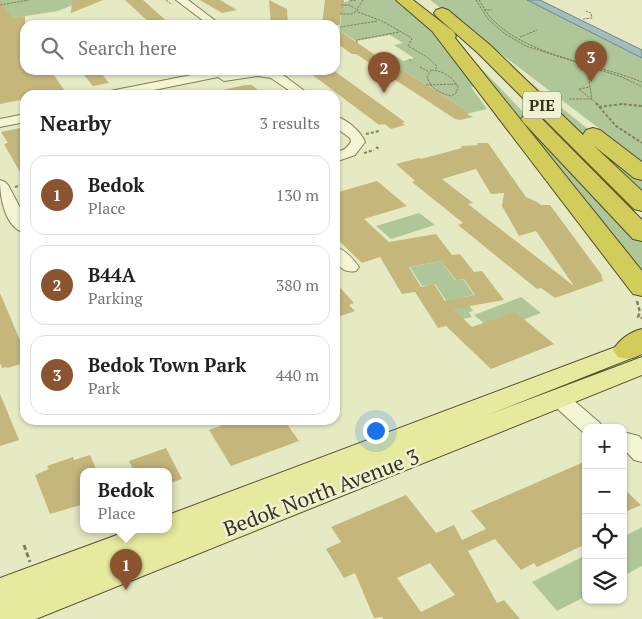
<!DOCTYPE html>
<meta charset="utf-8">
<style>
:root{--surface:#fff;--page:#f2f2f2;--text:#222;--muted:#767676;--line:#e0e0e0;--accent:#8c5331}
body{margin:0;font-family:"PT Serif",serif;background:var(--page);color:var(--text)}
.controls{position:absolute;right:15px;bottom:15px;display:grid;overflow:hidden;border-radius:10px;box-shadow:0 1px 4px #0004}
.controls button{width:45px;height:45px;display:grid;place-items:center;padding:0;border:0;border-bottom:1px solid var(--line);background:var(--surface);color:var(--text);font:25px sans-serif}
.you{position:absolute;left:375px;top:430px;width:18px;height:18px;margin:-12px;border:4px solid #fff;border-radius:50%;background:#1a73e8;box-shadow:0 0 0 8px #1a73e833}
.badge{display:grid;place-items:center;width:32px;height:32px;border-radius:50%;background:var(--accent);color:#fff;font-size:16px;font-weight:700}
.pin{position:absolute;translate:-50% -41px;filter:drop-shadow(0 1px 2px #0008)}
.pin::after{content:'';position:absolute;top:26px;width:18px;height:15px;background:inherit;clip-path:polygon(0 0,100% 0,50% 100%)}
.popup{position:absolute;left:80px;top:468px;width:92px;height:65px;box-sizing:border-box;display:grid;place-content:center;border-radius:10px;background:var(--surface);filter:drop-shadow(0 1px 4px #0005);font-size:16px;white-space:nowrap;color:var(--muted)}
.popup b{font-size:19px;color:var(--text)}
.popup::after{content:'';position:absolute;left:50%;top:100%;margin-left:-10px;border:10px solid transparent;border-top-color:var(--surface)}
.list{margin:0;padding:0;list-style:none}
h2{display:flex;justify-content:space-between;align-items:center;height:65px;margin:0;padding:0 20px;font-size:21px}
h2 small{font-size:16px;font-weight:400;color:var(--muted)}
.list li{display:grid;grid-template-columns:32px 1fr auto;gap:15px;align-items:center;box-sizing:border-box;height:80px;margin:0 10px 10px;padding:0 10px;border:1px solid var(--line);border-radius:15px}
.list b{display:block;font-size:19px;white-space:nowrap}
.list p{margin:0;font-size:16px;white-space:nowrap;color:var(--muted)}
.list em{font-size:16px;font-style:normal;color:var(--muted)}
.icon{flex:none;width:28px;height:28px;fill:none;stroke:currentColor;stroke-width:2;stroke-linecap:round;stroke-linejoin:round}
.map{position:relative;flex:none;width:642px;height:619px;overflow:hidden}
.search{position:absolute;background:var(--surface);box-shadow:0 1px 4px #0004;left:20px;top:20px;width:320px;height:55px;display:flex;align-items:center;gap:12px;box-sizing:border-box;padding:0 18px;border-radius:15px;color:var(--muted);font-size:19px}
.panel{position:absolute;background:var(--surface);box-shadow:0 1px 4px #0004;left:20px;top:90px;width:320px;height:335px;border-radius:15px}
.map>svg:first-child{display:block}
.green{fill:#afc798}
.water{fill:#a5bbbd;stroke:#6d868a}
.building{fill:#c5b67c;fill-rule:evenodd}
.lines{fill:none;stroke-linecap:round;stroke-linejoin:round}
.minor-casing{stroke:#827f5b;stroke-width:2}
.major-casing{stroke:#504b2f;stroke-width:2}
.highway-casing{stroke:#504b2f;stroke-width:2}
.path-far3{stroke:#827f5b;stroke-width:1;stroke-dasharray:2.5 1;stroke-linecap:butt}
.path-far2{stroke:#827f5b;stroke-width:2;stroke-dasharray:3 2;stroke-linecap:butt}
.path-far1{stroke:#827f5b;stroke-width:2.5;stroke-dasharray:4 2.5;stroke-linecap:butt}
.path{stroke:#827f5b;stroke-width:3;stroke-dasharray:5 3;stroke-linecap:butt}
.minor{fill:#f3f5d5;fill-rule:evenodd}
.major{fill:#e5ea9e;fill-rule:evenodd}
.highway{fill:#d2cc5a;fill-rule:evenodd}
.labels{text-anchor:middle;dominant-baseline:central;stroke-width:5;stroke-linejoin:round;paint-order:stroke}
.shield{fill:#eff2d2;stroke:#6c6b54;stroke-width:1}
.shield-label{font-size:16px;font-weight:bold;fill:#34311e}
.near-street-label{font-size:21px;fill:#34311e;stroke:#eff2d2}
</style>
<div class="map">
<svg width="642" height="619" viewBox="0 0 642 619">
<rect width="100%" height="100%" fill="#e6eac3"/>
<g class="green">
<path d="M0,0h85l-27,11 -52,8v-9l-6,-1z"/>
<path d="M348,0h54l32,24 48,61 -11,2 16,22 -17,4 -87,-56 11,-2 9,6 11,-3 -20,-13 9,-2 -13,-8 -34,6 -16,-10 1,-28 8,-2z"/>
<path d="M430,0h97l115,58v103z"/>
<path d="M436,25l38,36 168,174v52z"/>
<path d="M494,53l148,120v31z"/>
<path d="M419,213l16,12 -44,14 -15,-13z"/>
<path d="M441,261l14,19 8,-1 11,16 -10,2 9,14 -4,1 3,5 -13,3 -24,-36 -13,2 -12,-19z"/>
<path d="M521,297l20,16 -48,18 -19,-16z"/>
<path d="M642,527v39l-17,9 -2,-2v-36z"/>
<path d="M586,555v41l-29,15 -25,-29z"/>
</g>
<path class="water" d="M527,0h13l102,50v8z"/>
<g class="building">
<path d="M72,0h31l-32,13z"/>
<path d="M125,0h18l28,25h-19z"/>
<path d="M200,0h20l17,10 -15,3z"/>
<path d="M269,0l18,9 1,16h-17z"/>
<path d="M325,0h19v14h-4v11h-18z"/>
<path d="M0,2l13,16 12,-2v54h25l15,21 -18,4h-22v4l-25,5z"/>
<path d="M335,28l48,32 9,3 78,50 -3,1 6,3 -13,3 -5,-1 -99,-65h-4l-17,-12z"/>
<path d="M80,70h19l10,13 -16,3z"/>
<path d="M322,70h11l72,52 -3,1 3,2 -14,4 -6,-5 -6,1 -69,-52z"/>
<path d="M245,85h7l11,10h-40v-5z"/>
<path d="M25,127v54l-21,-37 4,-1 -7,-11z"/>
<path d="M477,143h11l38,54 11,5 4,3h9l51,69 2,7 -48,17 -14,-10 -4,1 -79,-64 5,-2 -51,-41 3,-1 -19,-17 23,-6 2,1 41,-11 -1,-2 17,-1zM476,169l15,25 13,-1 -2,13 17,30 17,-5 38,55 -106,-82 5,-1 -31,-24z"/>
<path d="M377,181l30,25 -43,13 25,23 47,-8 16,21 8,-1 14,18 8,-1 22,29 -51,9 19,18 43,-15 39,32 -63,25 -45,-43 -8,2 -23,-36 -13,2 -22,-37 -18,6 -27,-26v-44zM441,261l15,19 8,-1 11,16 -30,6 -11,-17 -13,3 -12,-20z"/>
<path d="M335,282l19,21 -5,2 6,6 -20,7z"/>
<path d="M0,293l25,59v11l-18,5v-1l-5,1 -2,-5z"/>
<path d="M0,394l19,46 -19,6z"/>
<path d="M237,420h47l15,21 -68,25 -22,-36z"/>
<path d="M166,448l16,31 -14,5v-13h-34l-5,-10z"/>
<path d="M90,455l7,16h-13v33l-34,10 -15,-39 14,-6 -2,-3 26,-9 1,3z"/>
<path d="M586,461v83l-49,23 -3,-4 -13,7 -26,-31 -27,12 29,52 7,-3 16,19h-137l-1,-2 -8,1 -19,-45 -11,5 -18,-29 15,-7 -10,-15 75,-32 30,38 18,-8 8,15 24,-11 -15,-18zM430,563l25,32 -34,17 -24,-34z"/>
<path d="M623,488l18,17 -18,8z"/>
</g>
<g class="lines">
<g class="minor-casing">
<g id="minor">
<path d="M176,0h12l33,25h-12z"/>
<path d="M217,70h51l11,2 31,23h-14l-25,-17 -13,-2 -34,5 -6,-4 -89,18h-25l6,-4z"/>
<path d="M25,114v8l-25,5v-8z"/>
<path d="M335,116c11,3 26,15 30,26l-10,13 -20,7v-9l10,-4 6,-7 -1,-4 -15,-11z"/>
<path d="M0,180l5,2 3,3 17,32v16c-20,-5 -25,-35 -25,-53z"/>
<path d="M335,247c10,2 18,12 24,20l-3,4c-10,2 -14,-2 -21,-9z"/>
<path d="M558,391l7,2 35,30 3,5h-17v6l-2,-1 -33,-30 -4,-5 4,-5z"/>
<path d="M623,432l16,4 3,4v22l-8,-2 -11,-12z"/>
</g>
</g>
<g class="major-casing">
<path id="major" d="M642,337v17l-157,62 157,-59v18l-606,244h-36v-41l133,-49h35v-14z"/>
</g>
<g class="highway-casing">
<g id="highway">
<path d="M396,0h17l41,32 2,4 -1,2 187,233v25l-9,-2 -201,-263z"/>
<path d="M442,8l6,2 42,35 93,90 3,-5 7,-2 7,2 42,32v18l-8,-2 -41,-33 49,46v20l-8,-2 -156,-156 -42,-37 -2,-3 2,-3z"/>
<path d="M531,113l7,2 104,105v21l-9,-2 -109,-116 -3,-4 3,-4z"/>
<path d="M642,329v24c-8,7 -15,6 -24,4l-5,-7c7,-11 17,-18 29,-21z"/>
</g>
</g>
<g class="path-far3">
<path d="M166,0l5,4"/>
<path d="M363,0l-6,9 1,3 24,9 28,16 2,2 -4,7 19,11 10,9 -2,4"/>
<path d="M476,0l12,19 17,15 21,12 96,31 20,10"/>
<path d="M479,0c4,6 8,14 13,19 35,37 103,44 150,63"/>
<path d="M350,1l6,-1"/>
<path d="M0,5l29,-5"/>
<path d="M341,5h8l7,4"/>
<path d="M484,10h8"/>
<path d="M340,14h11l6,-3"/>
<path d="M583,19l9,-1 -1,-5 -5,-2"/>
<path d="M176,25l18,-3"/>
<path d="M340,27l38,-6"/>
<path d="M520,37l17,-7"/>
<path d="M356,42h2l-2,-2 43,-8"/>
<path d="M409,59l2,2"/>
<path d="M420,67l9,5"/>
<path d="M431,70c12,1 21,6 27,17l-2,6 -5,3c-12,-3 -20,-7 -24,-19z"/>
<path d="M287,72l6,-2"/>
<path d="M426,85l31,-1"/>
<path d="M579,89l18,15"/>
<path d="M579,89l11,-2"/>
<path d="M315,95l9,-2"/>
<path d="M569,99h23l-5,-31 2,-3"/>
<path d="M620,104h5"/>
</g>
<g class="path-far2">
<path d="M596,103l20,23 26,17"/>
<path d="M599,107l23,-3 20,2"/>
<path d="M366,134l13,-3"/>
<path d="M376,147l3,2"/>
<path d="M364,153l10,-3"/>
<path d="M15,187l10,-3"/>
</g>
<path class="path-far1" d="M637,301l3,11 -2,5 4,1"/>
<path class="path" d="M24,545l6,17"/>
<use href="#minor" class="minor"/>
<use href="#major" class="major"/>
<use href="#highway" class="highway"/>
</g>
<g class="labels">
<rect class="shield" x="523" y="91.5" width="38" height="27" rx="4"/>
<g class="shield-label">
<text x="542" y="105">PIE</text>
</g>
<g class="near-street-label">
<text transform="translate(321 492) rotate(-21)">Bedok North Avenue 3</text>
</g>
</g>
</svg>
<div class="controls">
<button>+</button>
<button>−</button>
<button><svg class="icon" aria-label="locate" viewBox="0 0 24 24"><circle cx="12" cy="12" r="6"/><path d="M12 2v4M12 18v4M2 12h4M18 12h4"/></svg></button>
<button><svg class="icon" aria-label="layers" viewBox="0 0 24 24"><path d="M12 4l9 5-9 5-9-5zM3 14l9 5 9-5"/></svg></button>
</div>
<div class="you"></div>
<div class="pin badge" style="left:126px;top:590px">1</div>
<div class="popup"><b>Bedok</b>Place</div>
<div class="pin badge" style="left:384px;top:93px">2</div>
<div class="pin badge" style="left:591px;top:82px">3</div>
<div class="search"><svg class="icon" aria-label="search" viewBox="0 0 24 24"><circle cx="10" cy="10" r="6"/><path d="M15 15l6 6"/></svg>Search here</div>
<section class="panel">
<h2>Nearby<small>3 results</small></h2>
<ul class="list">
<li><span class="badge">1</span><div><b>Bedok</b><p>Place</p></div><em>130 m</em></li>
<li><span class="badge">2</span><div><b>B44A</b><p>Parking</p></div><em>380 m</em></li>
<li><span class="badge">3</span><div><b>Bedok Town Park</b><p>Park</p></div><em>440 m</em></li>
</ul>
</section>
</div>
